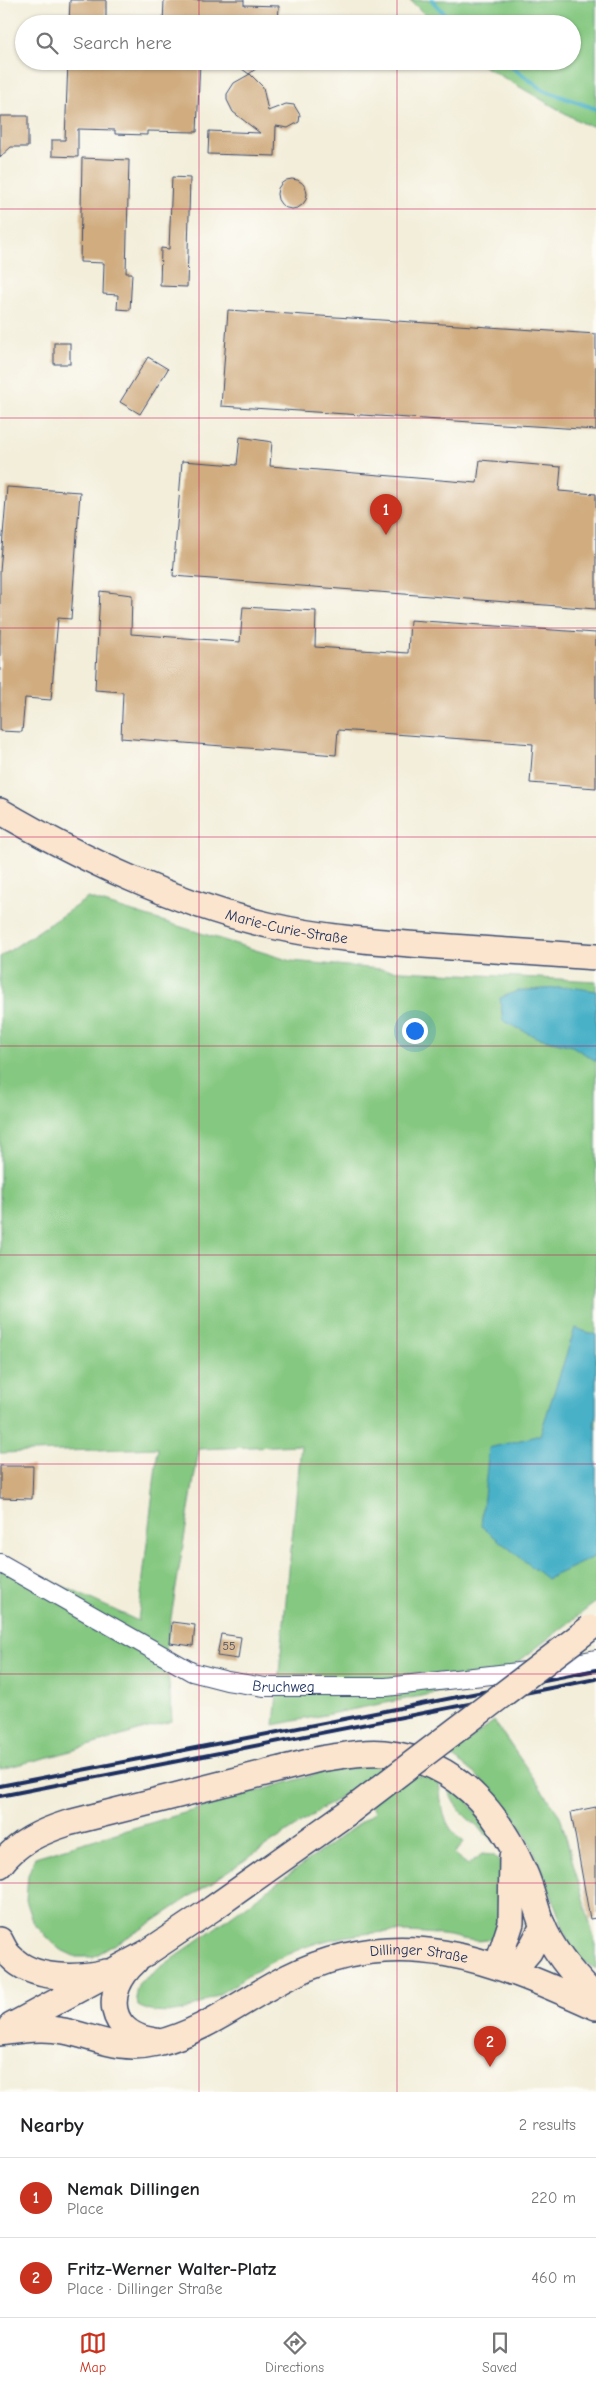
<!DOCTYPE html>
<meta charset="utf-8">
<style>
:root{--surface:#fff;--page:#f2f2f2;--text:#202124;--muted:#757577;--line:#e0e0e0;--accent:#c8321e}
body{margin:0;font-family:"Comic Neue",sans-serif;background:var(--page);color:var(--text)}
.you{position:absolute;left:414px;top:1030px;width:18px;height:18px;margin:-12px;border:4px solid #fff;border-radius:50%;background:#1a73e8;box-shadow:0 0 0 8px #1a73e833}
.badge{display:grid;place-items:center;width:32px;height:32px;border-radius:50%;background:var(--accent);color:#fff;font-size:16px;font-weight:700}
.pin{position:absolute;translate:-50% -41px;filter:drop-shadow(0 1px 2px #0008)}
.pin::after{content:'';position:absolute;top:26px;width:18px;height:15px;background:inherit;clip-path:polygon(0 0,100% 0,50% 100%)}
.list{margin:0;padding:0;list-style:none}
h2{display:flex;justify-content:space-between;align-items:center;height:65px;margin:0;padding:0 20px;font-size:21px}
h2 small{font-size:16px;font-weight:400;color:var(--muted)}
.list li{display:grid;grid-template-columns:32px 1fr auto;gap:15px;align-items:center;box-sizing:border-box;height:80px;padding:0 20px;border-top:1px solid var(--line)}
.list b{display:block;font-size:19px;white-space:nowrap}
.list p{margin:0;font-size:16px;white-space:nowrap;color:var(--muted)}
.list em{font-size:16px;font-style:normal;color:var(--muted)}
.icon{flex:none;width:28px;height:28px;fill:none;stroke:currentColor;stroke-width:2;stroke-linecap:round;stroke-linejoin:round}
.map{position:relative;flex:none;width:596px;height:2092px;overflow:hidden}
.search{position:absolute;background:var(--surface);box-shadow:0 1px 4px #0004;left:15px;right:15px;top:15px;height:55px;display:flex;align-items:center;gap:12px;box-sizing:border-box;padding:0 18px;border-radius:28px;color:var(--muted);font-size:19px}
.sheet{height:225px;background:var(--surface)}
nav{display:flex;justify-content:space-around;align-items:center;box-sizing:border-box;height:70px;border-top:1px solid var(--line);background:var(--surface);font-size:14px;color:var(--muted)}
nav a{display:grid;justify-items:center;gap:2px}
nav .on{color:var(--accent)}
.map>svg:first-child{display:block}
.green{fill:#85c881;stroke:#507c70}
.water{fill:#49b1c7;stroke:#327092}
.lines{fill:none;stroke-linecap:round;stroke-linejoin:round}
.stream{stroke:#49b1c7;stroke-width:4.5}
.building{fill:#d0ac7f}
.street-casing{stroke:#3b4c71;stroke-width:20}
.secondary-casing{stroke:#3b4c71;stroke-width:28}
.street{stroke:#fff;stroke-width:18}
.secondary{stroke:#fbe5cf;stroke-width:25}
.rail{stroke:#1b2f5e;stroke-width:4}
.secondary-bridge-casing{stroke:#3b4c71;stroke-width:28;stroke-linecap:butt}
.secondary-bridge{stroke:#fbe5cf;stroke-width:25}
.grid{fill:none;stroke:#c2185b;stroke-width:1;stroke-opacity:0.55}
.labels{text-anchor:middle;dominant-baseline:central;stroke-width:5;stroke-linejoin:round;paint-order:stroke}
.number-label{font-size:12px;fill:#484e66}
.street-label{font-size:15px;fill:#1b2f5e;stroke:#fdfcf7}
</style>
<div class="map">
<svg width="596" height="2092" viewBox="0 0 596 2092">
<rect width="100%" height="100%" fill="#fdfcf7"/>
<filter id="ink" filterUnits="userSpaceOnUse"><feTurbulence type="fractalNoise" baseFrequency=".02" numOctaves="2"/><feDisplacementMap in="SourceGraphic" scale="10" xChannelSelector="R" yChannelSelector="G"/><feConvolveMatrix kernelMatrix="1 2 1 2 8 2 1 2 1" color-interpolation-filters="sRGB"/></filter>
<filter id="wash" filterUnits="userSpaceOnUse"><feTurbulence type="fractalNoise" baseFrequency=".0096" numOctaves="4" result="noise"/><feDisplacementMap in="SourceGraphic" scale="20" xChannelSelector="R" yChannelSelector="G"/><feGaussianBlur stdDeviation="1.12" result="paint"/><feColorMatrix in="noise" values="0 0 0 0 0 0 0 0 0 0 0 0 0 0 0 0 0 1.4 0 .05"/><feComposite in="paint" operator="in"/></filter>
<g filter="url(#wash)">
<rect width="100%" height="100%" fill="#f3eeda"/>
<g class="green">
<path d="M410,0h186v127l-14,-4 -107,-62h97v-37h-138z"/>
<path d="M88,898l203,63 112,10 193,10v621l-104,80 -218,43 27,-280 -102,4 -33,199 6,73 -115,34 -57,14v-212l138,64 20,-173 -158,5v-496z"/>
<path d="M494,1721l66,95 36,129v24l-20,-12 -7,-13c-16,-42 -31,-96 -58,-132 -17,-23 -38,-40 -61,-57z"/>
<path d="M372,1765l49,12 7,-6 11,9c2,25 3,46 25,62l-10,12 14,11 14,-11 11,1 7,6 6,44 -10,31c-14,9 -32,3 -47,0 -44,-7 -89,-5 -132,7 -19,6 -41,16 -58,26 -35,21 -80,59 -121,37l-2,-14 3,-9 236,-171 -17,-27 -218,145 -47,27h-17l-17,-8 -25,-25 -8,-24 2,-25 7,-18 288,-85z"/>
<path d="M450,1790l17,9 31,46c-13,-13 -49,-37 -48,-55z"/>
</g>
<g class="water">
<path d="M570,987l26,4v70l-24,-15 -36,-9 -33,-16 -3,-23 17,-7z"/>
<path d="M575,1328l21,7v79l-2,12 2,1v129l-49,23 -66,-53 8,-78 51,-13z"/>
</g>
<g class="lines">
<g class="stream">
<path d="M432,0l22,24"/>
<path d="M504,61l39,29 53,19"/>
</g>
</g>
<g id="blocks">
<g class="building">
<path d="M70,0h36v24h-37z"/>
<path d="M164,0h80v5l35,1 -1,18 -72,-1 -5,-6v7h-38z"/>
<path d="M68,61h132l-3,71 -50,-1v4l-32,-1v-4l-37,-1v28l-26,-1v-16h13z"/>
<path d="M231,61h35l-17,13z"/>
<path d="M250,74l13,13 5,24 18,-7 8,1 6,10 -1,7 -11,6 -12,-2 -1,30 -67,-2 1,-23 51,2 -27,-21 -6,-12v-6l7,-11z"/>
<path d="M0,116h28v31h-17l-11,10z"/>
<path d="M82,158l47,2 -3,113h6l-2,37 -13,-1 1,-14 -15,-1 1,-31 -24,-1z"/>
<path d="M172,177l18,1 -3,109 -27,-1 1,-38 8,1z"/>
<circle cx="292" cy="194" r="15"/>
<path d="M228,310l368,24v96l-375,-24z"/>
<rect x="54" y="343" width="16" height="21"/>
<path d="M148,357l20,12 -28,45 -20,-12z"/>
<path d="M240,437l32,5 -2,24 207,17 3,-23 81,7 -2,24 37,3v115l-423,-33 9,-115 55,4z"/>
<path d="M7,487l73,5 -9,127 -13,-1 -7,82 -26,-2 -3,34 -22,-1v-159z"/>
<path d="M100,591l32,4 -1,39 109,8 3,-35 73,4 -1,36 93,6 2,-33 186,13v155l-66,-5 3,-39 -195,-14 -2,25 -215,-17 2,-46 -28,-2z"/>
<path d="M0,1466h33l-1,33 -32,-1z"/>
<path d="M172,1622l23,3 -2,21 -23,-3z"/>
<path d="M221,1634l20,3 -3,22 -21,-3z"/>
<path d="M596,1807v111l-6,1 -19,-107z"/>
</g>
</g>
</g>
<g filter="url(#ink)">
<use href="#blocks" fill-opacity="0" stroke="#3b4c71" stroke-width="1"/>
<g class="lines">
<g class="street-casing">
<g id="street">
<path id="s1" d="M0,1563l192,109 35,9 38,6h121l166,-19 44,-9"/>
</g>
</g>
<g class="secondary-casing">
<g id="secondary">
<path id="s2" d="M0,811c84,49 172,91 268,114 55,13 112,17 169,21 53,4 106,7 159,11"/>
<path d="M0,1865c18,-23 40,-33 68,-42l252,-64c21,-3 43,-8 64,-6 71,7 113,56 140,118 8,17 11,36 18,53 12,29 32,52 54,73"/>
<path d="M0,1940c3,6 6,13 11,17 21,23 67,22 95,15"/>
<path d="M135,1962c-33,30 -27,73 20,79"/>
<path d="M497,1966l14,-43 1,-66"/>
<path d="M512,1972l17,-20 14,-26"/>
<path d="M11,2026l137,-74 64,-43 138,-98"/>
<path id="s3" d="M0,2033c21,-3 43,-6 64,-2 34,7 55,21 93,12 47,-11 89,-45 131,-66 112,-56 204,-17 308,30"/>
</g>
</g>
<use href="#street" class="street"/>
<use href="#secondary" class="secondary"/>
<g class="rail">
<path d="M0,1786l596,-116"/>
<path d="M0,1796l596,-117"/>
</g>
<g class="secondary-bridge-casing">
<path id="secondary-bridge" d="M350,1811l240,-183"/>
</g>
<use href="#secondary-bridge" class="secondary-bridge"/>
</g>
</g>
<path class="grid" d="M199,0v24M397,0v24M199,61v2031M397,61v2031M0,209h596M0,418h596M0,628h596M0,837h596M0,1046h596M0,1255h596M0,1464h596M0,1674h596M0,1883h596"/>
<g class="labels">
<g class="number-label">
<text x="229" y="1646">55</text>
</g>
<g class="street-label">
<text stroke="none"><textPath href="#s2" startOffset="311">Marie-Curie-Straße</textPath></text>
<text stroke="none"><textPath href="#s1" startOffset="314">Bruchweg</textPath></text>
<text stroke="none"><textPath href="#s3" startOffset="442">Dillinger Straße</textPath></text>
</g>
</g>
</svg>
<div class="you"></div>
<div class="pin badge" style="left:386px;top:535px">1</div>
<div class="pin badge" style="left:490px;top:2067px">2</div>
<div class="search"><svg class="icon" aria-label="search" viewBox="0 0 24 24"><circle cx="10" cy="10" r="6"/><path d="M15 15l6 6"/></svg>Search here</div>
</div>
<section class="sheet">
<h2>Nearby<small>2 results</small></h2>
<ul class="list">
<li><span class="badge">1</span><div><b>Nemak Dillingen</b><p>Place</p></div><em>220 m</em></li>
<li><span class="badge">2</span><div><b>Fritz-Werner Walter-Platz</b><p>Place · Dillinger Straße</p></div><em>460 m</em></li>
</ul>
</section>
<nav>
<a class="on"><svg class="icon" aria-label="map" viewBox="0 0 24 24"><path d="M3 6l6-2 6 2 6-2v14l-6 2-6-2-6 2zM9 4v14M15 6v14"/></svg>Map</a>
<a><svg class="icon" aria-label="directions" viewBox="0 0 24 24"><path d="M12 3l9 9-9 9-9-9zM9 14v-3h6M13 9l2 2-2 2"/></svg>Directions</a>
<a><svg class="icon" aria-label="saved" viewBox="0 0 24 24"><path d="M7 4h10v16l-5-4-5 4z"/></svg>Saved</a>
</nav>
